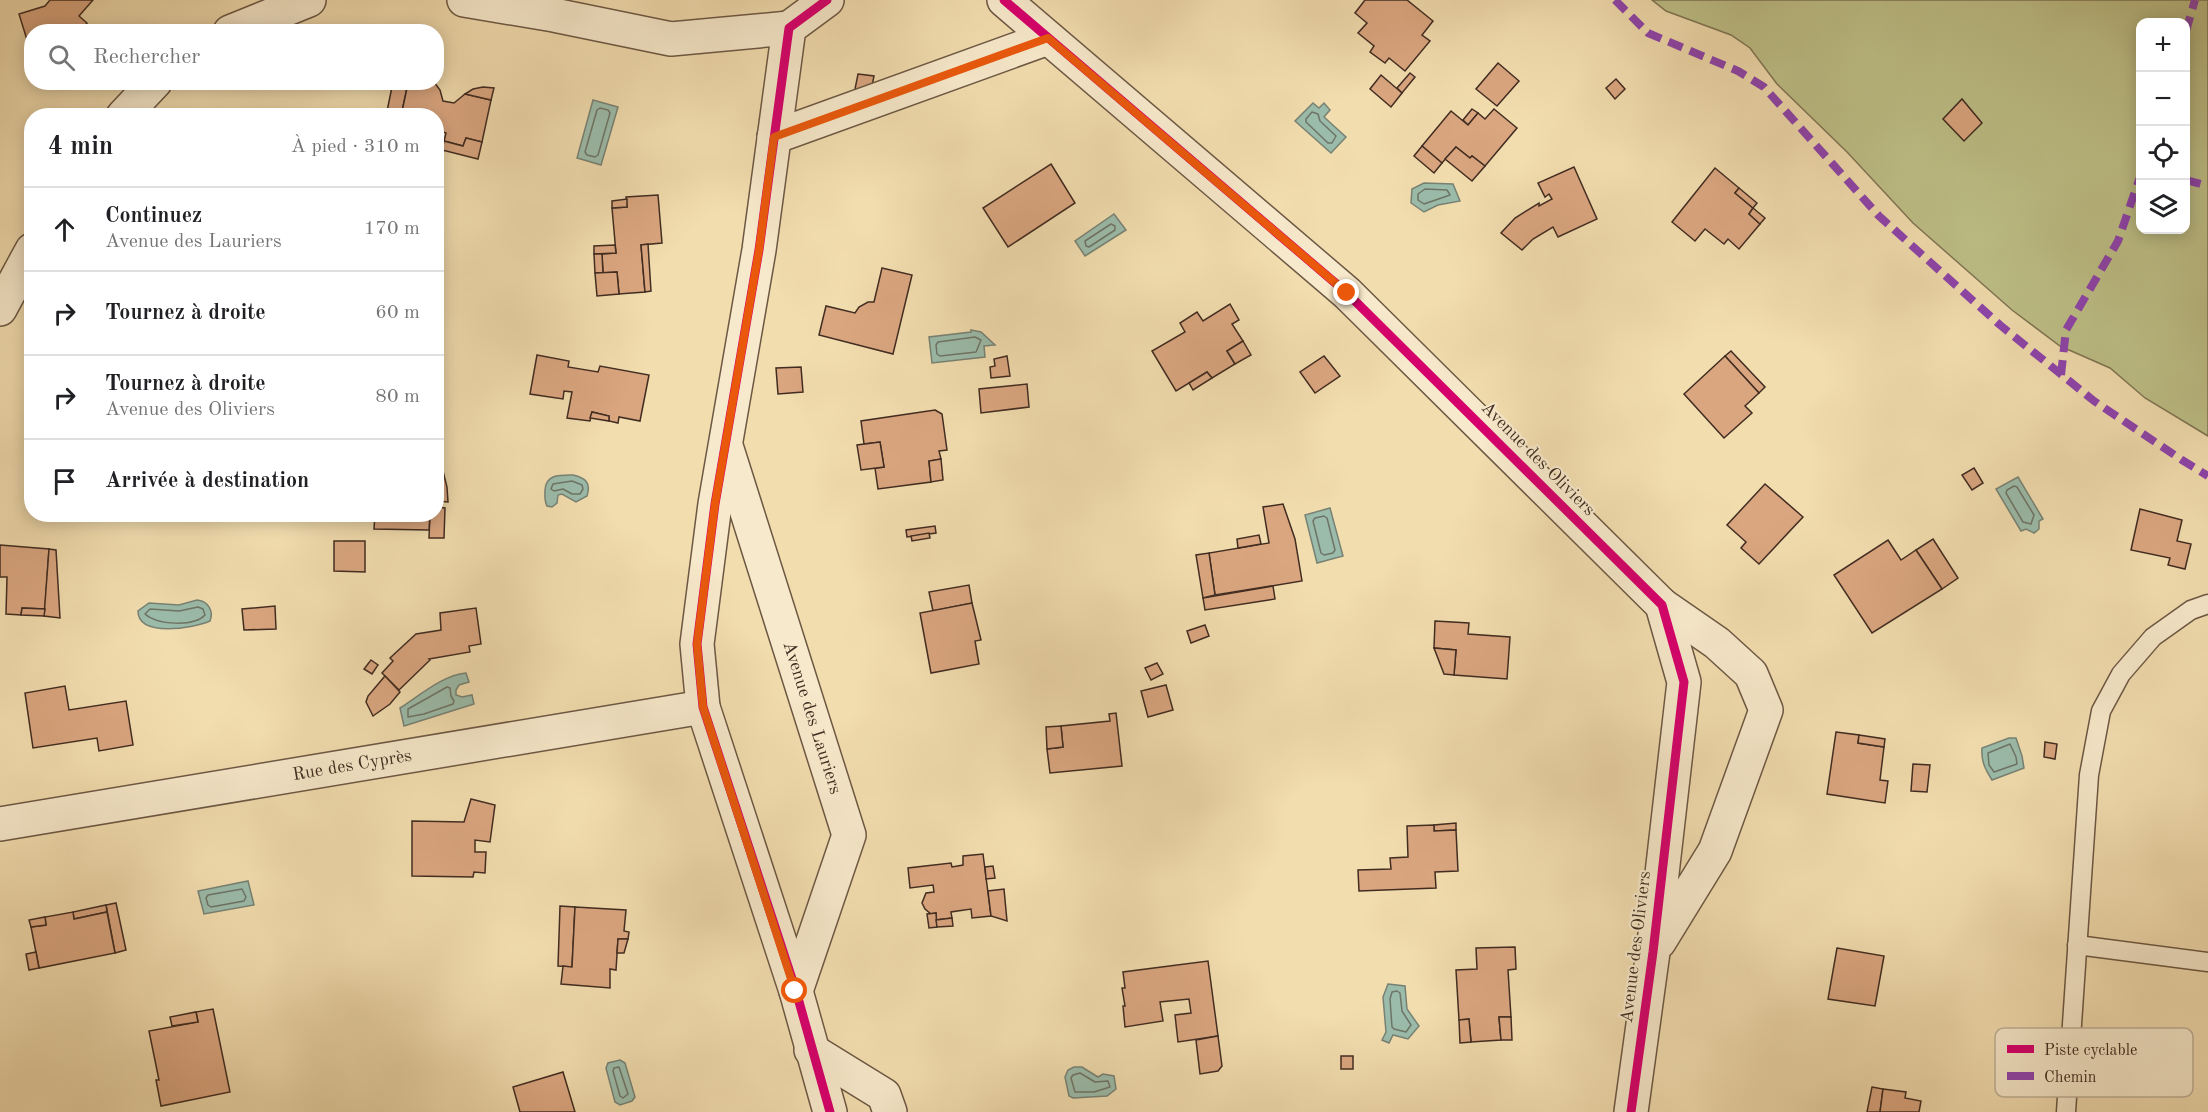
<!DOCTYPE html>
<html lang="fr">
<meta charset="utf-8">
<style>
:root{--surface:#fff;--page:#f2f2f2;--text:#202124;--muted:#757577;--line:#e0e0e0}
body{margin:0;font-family:"Old Standard TT",serif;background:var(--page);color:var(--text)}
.controls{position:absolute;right:18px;top:18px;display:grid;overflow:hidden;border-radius:12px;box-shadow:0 3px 15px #0003}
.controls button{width:54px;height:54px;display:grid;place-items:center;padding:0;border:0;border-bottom:2px solid var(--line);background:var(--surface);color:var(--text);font:30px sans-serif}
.stop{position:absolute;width:18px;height:18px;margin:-14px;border:4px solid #ea580c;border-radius:50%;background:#fff}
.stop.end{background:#ea580c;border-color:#fff;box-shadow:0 2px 6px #0008}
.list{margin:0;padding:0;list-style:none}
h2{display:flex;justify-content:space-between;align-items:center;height:78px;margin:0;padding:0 24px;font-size:26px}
h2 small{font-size:20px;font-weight:400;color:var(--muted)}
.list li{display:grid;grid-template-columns:39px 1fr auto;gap:18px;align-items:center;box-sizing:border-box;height:84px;padding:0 24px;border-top:2px solid var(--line)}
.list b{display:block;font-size:22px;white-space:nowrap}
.list p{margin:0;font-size:20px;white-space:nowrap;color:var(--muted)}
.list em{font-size:20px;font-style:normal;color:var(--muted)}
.icon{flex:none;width:33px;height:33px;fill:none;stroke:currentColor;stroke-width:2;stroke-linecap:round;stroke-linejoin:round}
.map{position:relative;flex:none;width:2208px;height:1112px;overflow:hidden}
.search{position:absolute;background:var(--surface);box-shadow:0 3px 15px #0003;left:24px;top:24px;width:420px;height:66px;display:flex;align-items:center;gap:15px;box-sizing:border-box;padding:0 21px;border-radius:24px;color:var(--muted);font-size:22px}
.panel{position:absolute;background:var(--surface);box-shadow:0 3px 15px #0003;left:24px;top:108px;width:420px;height:414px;border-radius:24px}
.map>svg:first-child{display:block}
.green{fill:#bec088;stroke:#807654;stroke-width:1.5;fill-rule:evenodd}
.water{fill:#9bbcab;stroke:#778274;stroke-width:1.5}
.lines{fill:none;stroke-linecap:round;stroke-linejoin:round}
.shore{stroke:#6e7466;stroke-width:1.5}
.building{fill:#daa680;stroke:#412c21;stroke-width:1.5}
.lane-casing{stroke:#6d5844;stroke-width:21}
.street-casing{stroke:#6d5844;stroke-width:36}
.lane{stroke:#f7e9cb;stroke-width:18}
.street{stroke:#f7e9cb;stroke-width:33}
.quiet{stroke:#8e44ad;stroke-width:8;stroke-dasharray:15 8;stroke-linecap:butt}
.cycleway-casing{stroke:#f7e9cb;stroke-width:13}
.cycleway{stroke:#d6006c;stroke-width:9}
.route{stroke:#ea580c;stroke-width:8}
.labels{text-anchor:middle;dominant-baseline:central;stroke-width:4.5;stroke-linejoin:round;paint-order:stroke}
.street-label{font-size:18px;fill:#412c21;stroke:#f7e9cb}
.key{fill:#f7e9cb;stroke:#c0b098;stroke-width:1.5}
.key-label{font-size:16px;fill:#412c21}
</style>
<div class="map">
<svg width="2208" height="1112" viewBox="0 0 2208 1112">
<rect width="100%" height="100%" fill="#f2ddaf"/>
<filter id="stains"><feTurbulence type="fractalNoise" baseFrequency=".00333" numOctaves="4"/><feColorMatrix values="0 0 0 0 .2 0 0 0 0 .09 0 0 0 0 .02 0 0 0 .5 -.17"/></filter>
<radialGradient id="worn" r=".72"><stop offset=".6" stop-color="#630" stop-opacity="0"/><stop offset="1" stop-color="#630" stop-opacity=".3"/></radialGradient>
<path class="green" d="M1652,0h556v436l-63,-38 -35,-30 -50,-22 -48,-36 -99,-87 -66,-71 -70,-68 -27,-36 -19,-13 -65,-24zM2140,22h46v208h-46z"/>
<g class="water">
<path d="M593,100l25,7 -17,58 -24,-7z"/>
<path d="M1313,103l6,5 5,-5 6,7 -6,7 22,20 -15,16 -36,-32z"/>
<path d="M1424,183l29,1 7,17 -22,4 -14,7 -13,-9 1,-14z"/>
<path d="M1114,214l12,16 -41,26 -10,-15z"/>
<path d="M971,330l10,2 14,13 -11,1 1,11 -53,6 -3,-26 42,-5z"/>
<path d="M573,475c13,3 18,8 14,21l-11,6 -14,-8 -4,1 -1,8 -5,4 -5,-1c-3,-6 -2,-10 -2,-16 1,-16 15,-15 28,-15z"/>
<path d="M2018,477l25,42 -4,2v8l-5,4 -8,-4 -5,2 -25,-42z"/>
<path d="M1330,508l13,48 -26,7 -12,-48z"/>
<path d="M197,600c11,1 17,11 13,21 -16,7 -72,17 -72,-10l11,-8 30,2z"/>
<path d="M466,673l3,9 -10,3 -3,5v5l6,2 10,-2 2,9 -70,22 -4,-18c19,-12 43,-33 66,-35z"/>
<path d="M2009,738h7l6,18 2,12 -32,12c-7,-11 -11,-19 -10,-32z"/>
<path d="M248,881l6,24 -50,9 -6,-23z"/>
<path d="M1388,984l17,2 2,23 12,17 -11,13 -15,-4 -4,8 -7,-3 4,-8 -3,-35z"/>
<path d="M620,1060l5,3 10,34 -3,4 -12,4 -5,-3 -9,-34 2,-5z"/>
<path d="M1074,1067h8l16,10 5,-3 11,2 2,13 -9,7 -34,2 -4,-2 -4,-19 3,-7z"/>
</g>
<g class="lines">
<g class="shore">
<path d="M600,108l8,2 2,3 -12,42 -3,2 -8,-2 -2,-3 12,-42z"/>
<path d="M1312,112l6,2 2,7 16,15 -4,7h-4l-22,-21v-3z"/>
<path d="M1425,189l22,1 3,5 -26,9 -6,-4v-6z"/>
<path d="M1111,224l4,2v4l-26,17 -3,-1 -1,-5z"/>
<path d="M975,337l6,3 -5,12 -36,4 -3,-2 -1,-9 2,-3z"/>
<path d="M572,481l10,4 1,4 -3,5h-8l-9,-5 -9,2 -3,-2 2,-5z"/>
<path d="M2014,486l3,1 17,28 -3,9 -8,-2 -17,-29 1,-3z"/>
<path d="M1324,516l3,2 8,32 -2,3 -9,2 -3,-2 -8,-32 2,-3z"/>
<path d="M198,607l5,2 2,6c-11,12 -48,10 -60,-1l5,-5 29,2z"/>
<path d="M447,687l3,1 1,8 3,5 -1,3 -29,10 -16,3v-8z"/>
<path d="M2010,744l6,13 1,7 -23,8 -5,-7 -1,-12z"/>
<path d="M242,889l4,8 -2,4 -33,6 -3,-2 -2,-7 2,-3z"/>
<path d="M1397,991l3,2 2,18 9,14 -5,7 -12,-3 -2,-2 -2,-28 2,-7z"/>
<path d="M619,1067l9,27 -5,4 -3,-2 -7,-25 1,-3z"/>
<path d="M1080,1073l15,9 13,-1 2,6 -16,5h-19l-4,-14 2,-3z"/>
</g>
</g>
<g class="building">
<path d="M50,0h43l-14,16 8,7 -7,9h-6l-3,-3 -8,3h-31v10l-4,1 -9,-29 26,-8z"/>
<path d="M1365,0h42l26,21 -11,14 8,6 -25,30 -16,-13 -4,5 -15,-11 4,-6 -16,-13 9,-10 -12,-10z"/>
<path d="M1498,63l21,18 -22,25 -21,-17z"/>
<path d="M1410,73l5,4 -13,16 -5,-5z"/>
<path d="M858,74l16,2 -3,15 -16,-2z"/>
<path d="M1381,75l21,18 -11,14 -21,-18z"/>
<path d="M1616,79l9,10 -10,10 -9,-11z"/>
<path d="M393,82h28l-14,6 -6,28h-15z"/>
<path d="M421,82h13l6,8 3,11 11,2 11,-9 26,6 -9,42 -16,-4 -3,8 -19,-5 2,-8 -10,-3v-14h-35l6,-28z"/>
<path d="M483,87l11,1 -3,12 -26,-6 8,-5z"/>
<path d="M1962,99l20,24 -18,18 -21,-22z"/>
<path d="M1472,109l6,4 -10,12 -5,-5z"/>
<path d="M1494,109l23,19 -32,38 -13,-10 -2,2 -14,-11 -14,16 -20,-17 29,-35 17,14 10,-12 7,6z"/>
<path d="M466,138l16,4 -4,17 -36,-9 2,-9 19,5z"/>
<path d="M1422,146l20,17 -8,10 -20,-17z"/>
<path d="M1456,147l14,11 2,-2 13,10 -13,15 -27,-22z"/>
<path d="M1051,164l24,39 -67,44 -25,-39z"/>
<path d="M1574,167l23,52 -39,18 -5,-10 -20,12 -11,11 -21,-17 14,-15 24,-15v3l13,-7 -3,-5 -4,3 -7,-14z"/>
<path d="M1715,168l24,20 -4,5 18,15 -4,6 11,10 -21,25 -11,-10 -4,5 -19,-15 -10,12 -23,-19z"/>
<path d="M1739,188l18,15 -4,5 -18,-15z"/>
<path d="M658,195l4,48 -21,2 4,47 -26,2 -2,-22 -14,1 -1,-19 14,-1 -4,-45 15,-1 -1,-10z"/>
<path d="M627,199v8l-15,1v-7z"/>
<path d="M1753,208l12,10 -5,6 -11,-10z"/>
<path d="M648,244l3,47 -6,1 -4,-47z"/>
<path d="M615,245l1,8 -22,1v-8z"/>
<path d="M594,254h8l1,19h-8z"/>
<path d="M882,268l30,7 -19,79 -74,-19 7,-29 29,7 4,-6 9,-5h6z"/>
<path d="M617,272l2,22 -22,2 -2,-23z"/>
<path d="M1230,304l9,16 -7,4 11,17 -16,10 8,13 -23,14 -5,-6 -31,19 -24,-40 33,-19 -5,-9 17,-11 6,9z"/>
<path d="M1243,341l8,14 -16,9 -8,-13z"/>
<path d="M1731,351l34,36 -6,6 -34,-37z"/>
<path d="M537,355l32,6 -1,6 30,5 2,-6 49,9 -9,46 -21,-4 -1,6 -9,-2v-5l-17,-4 -2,9 -23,-3 5,-26 -8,-1 -1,8 -33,-5z"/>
<path d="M1007,356l3,20 -19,2 -1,-11 5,-1 -1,-7z"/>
<path d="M1324,356l16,20 -25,17 -15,-21z"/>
<path d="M1725,356l34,37 -14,13 7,7 -28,25 -40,-44z"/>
<path d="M801,367l2,25 -25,2 -2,-26z"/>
<path d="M1207,372l5,6 -19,12 -4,-7z"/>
<path d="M1027,384l2,23 -48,6 -2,-24z"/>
<path d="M935,410l7,4 5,36 -8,1 2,8 -12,2 2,21 -53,7 -3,-21 9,-1 -4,-25 -16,2 -3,-23z"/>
<path d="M592,412l17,4v5l-19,-3z"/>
<path d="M880,442l4,25 -23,3 -4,-25z"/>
<path d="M941,459l2,21 -12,2 -2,-21z"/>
<path d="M436,466l6,1 5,20 1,15 -12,-1z"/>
<path d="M1974,468l9,15 -11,7 -10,-15z"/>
<path d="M1765,484l38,33 -44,47 -18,-16 5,-6 -19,-17z"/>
<path d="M1283,504l12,35 7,42 -87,14 -6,-42 60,-10 -6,-36z"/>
<path d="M436,507l9,1 -1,30h-15l1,-24h6z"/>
<path d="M2140,509l42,11 -5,21 14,3 -6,25 -17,-4 2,-7 -39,-8z"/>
<path d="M375,514h55l-1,16 -55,-1z"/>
<path d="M935,526l1,7 -29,4 -1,-7z"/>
<path d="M929,533l1,5 -18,3 -1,-5z"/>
<path d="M1259,535l2,9 -23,4 -1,-9z"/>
<path d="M1933,539l25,39 -16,11 -26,-39z"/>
<path d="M1888,540l13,20 15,-10 26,39 -70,44 -38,-58z"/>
<path d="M334,541h31v31l-31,-1z"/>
<path d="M0,545l49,4 -4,60 -23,-1 -1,7 -15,-1 1,-37h-7z"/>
<path d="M49,549l7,1 4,68 -16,-2z"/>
<path d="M1209,553l6,42 -12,3 -7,-43z"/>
<path d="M969,585l3,18 -39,8 -4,-19z"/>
<path d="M1273,586l2,13 -70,11 -2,-12z"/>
<path d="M972,603l9,37 -6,1 4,23 -48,9 -11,-60z"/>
<path d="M275,606l1,23 -32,1 -2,-21z"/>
<path d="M22,608l23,1 -1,7 -23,-1z"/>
<path d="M476,608l5,36 -12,2 1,6 -41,7 1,1 -31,30 -17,-17 11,-12 -3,-3 26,-24 25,-4 -1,-17z"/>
<path d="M1435,621l34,2 -1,11 42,3 -3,42 -53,-4 2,-25 -22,-2z"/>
<path d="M1205,625l4,11 -18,7 -4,-12z"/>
<path d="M1434,648l22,2 -2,25 -10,-1z"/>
<path d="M371,660l7,5 -6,9 -8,-5z"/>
<path d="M1157,663l6,11 -12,6 -6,-12z"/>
<path d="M385,676l15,16 -10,12 -17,12 -7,-14 2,-6z"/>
<path d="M1166,685l7,25 -25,7 -7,-26z"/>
<path d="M65,686l4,24 57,-9 7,44 -34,6 -2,-13 -64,10 -8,-55z"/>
<path d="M1116,713l6,53 -72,7 -3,-24 16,-2 -2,-21 49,-5 -1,-7z"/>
<path d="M1061,726l2,21 -16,2 -1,-22z"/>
<path d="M1836,732l23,3 -1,8 26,4 -4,33 8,1 -3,22 -58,-9z"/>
<path d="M1859,735l26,4 -1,8 -26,-4z"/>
<path d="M2045,742l12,2 -2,15 -11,-2z"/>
<path d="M1913,764l17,1 -3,27 -16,-1z"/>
<path d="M471,799l24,6 -5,37 -15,-2v12h11l-1,21 -11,-1 -1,5 -61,-1v-55l52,1z"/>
<path d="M1456,823v7l-22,1v-6z"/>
<path d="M1434,825v6l22,-1 2,41 -23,1 1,16 -77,3 -1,-21 33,-1 -1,-11 18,-1 -1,-31z"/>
<path d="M983,854l8,62 -19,2 -1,-9 -20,3 1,6 -16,2v-7l-5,1 -6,-5 -3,-6 4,-10 8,-1 -1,-7 -23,3 -2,-20 43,-5 1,4 11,-2v-9z"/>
<path d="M993,866l2,12 -9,1 -1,-12z"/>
<path d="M1004,889l3,32 -16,-5 -3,-25z"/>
<path d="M116,903l10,47 -11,3 -9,-48z"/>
<path d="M106,905l1,7 -33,7 -1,-7z"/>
<path d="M560,906l15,1 -3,60 -14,-1z"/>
<path d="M575,907l51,3 -2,21 5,1 -1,7h-10l-2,31 -6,-1v19l-49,-4 2,-18 9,1z"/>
<path d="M73,912l1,7 33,-7 8,41 -76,15 -8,-41 15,-2 -1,-8z"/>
<path d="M936,913l1,14 -8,1 -2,-14z"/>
<path d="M45,917l1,8 -15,2 -2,-7z"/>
<path d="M952,918l1,8 -16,1 -1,-7z"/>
<path d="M618,939h10l-4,14h-7z"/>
<path d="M1515,947l1,22 -8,1 3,47h-12l2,23 -30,2 -2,-23 -10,1 -3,-50 21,-1 -1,-21z"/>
<path d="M1837,948l47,8 -9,50 -47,-7z"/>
<path d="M36,952l3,16 -10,2 -3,-16z"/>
<path d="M1208,961l10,75 -40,6 -3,-27 16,-2 -2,-14 -29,3 3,19 -38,6 -2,-21h2l-3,-18h3l-2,-16z"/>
<path d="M213,1009l17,83 -69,14 -5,-26h3l-10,-49 49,-9 -2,-10z"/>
<path d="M196,1012l2,10 -26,4 -2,-9z"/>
<path d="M1499,1017h12l1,23h-11z"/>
<path d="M1469,1019l2,23 -11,1 -1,-23z"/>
<path d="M1218,1036l4,30 -4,5 -18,3 -4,-34z"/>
<rect x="1341" y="1056" width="12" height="13"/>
<path d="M563,1072l12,40h-55l-7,-25z"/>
<path d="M1872,1087l11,2 -3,23h-13z"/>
<path d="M1883,1089l23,3 -1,6 16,3 -2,11h-39z"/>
</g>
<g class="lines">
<g class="lane-casing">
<g id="lane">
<path d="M2077,945l131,17"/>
<path d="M2066,1112l23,-337 12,-64 20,-37 32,-37 38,-27 17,-6"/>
</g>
</g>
<g class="street-casing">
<g id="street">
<path d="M464,0l90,15 117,24 118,-11"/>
<path d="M827,0l-38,28 -30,222 -44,254 -18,140 6,63 93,284 34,121"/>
<path d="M1004,0l343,293 315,312 22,77 -31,270 -22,160"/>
<path d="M230,32l79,-32"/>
<path d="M123,116l32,-34"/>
<path d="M774,137l274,-99"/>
<path d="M0,309l32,-59"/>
<path id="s1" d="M727,449l122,386 -53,156"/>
<path id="s2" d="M0,824l703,-117"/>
<path d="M1659,942l56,-91 51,-141 -15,-36 -34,-31 -55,-38"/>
<path d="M811,1050l73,45 6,17"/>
</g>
</g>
<use href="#lane" class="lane"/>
<use href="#street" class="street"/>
<g class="quiet">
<path d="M1615,0l33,33 90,38 26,16 115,129 121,109 94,76 88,59 26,16"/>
<path d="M2186,31l9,-31"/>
<path d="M2186,180l22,6"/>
<path d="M2061,375l5,-45 52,-89 22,-64"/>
</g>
<g class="cycleway-casing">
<g id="cycleway">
<path d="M827,0l-38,28 -30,222 -44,254 -18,140 6,63 93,284 34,121"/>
<path d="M1004,0l343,293 315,312 22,77 -31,270 -22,160"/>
</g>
</g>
<use href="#cycleway" class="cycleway"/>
</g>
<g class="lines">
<path class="route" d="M795,991l-92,-284 -6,-63 18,-140 44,-254 15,-113 274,-99 299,255"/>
</g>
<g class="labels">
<g class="street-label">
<text transform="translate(1538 459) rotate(45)">Avenue des Oliviers</text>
<text stroke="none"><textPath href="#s1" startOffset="282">Avenue des Lauriers</textPath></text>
<text stroke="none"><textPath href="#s2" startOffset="357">Rue des Cyprès</textPath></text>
<text transform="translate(1636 947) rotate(-83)">Avenue des Oliviers</text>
</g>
</g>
<rect x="1995" y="1028" width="198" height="69" rx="9" class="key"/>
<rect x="2007" y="1045" width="27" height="8" fill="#d6006c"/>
<rect x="2007" y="1072" width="27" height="8" fill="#8e44ad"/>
<g class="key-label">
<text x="2044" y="1055">Piste cyclable</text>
<text x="2044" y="1082">Chemin</text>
</g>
<rect width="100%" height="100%" filter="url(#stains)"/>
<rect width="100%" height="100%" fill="url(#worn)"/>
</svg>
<div class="controls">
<button>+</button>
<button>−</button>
<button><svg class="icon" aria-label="locate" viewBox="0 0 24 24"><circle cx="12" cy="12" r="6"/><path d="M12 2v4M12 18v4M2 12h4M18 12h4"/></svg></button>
<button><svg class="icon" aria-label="layers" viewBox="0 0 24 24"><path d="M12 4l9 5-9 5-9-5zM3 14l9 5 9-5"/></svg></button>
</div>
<div class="stop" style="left:795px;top:991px"></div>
<div class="stop end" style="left:1347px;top:293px"></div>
<div class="search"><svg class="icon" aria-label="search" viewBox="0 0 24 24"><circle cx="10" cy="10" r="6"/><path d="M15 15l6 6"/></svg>Rechercher</div>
<section class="panel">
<h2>4 min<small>À pied · 310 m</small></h2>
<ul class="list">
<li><svg class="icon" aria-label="ahead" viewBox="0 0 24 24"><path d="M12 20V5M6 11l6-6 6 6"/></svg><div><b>Continuez</b><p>Avenue des Lauriers</p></div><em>170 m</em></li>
<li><svg class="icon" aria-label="right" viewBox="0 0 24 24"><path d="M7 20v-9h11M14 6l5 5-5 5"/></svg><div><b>Tournez à droite</b></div><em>60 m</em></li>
<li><svg class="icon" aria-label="right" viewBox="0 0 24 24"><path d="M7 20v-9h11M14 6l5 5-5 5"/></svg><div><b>Tournez à droite</b><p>Avenue des Oliviers</p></div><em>80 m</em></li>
<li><svg class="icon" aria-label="arrive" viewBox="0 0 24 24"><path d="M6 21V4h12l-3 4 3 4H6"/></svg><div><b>Arrivée à destination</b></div></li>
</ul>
</section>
</div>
